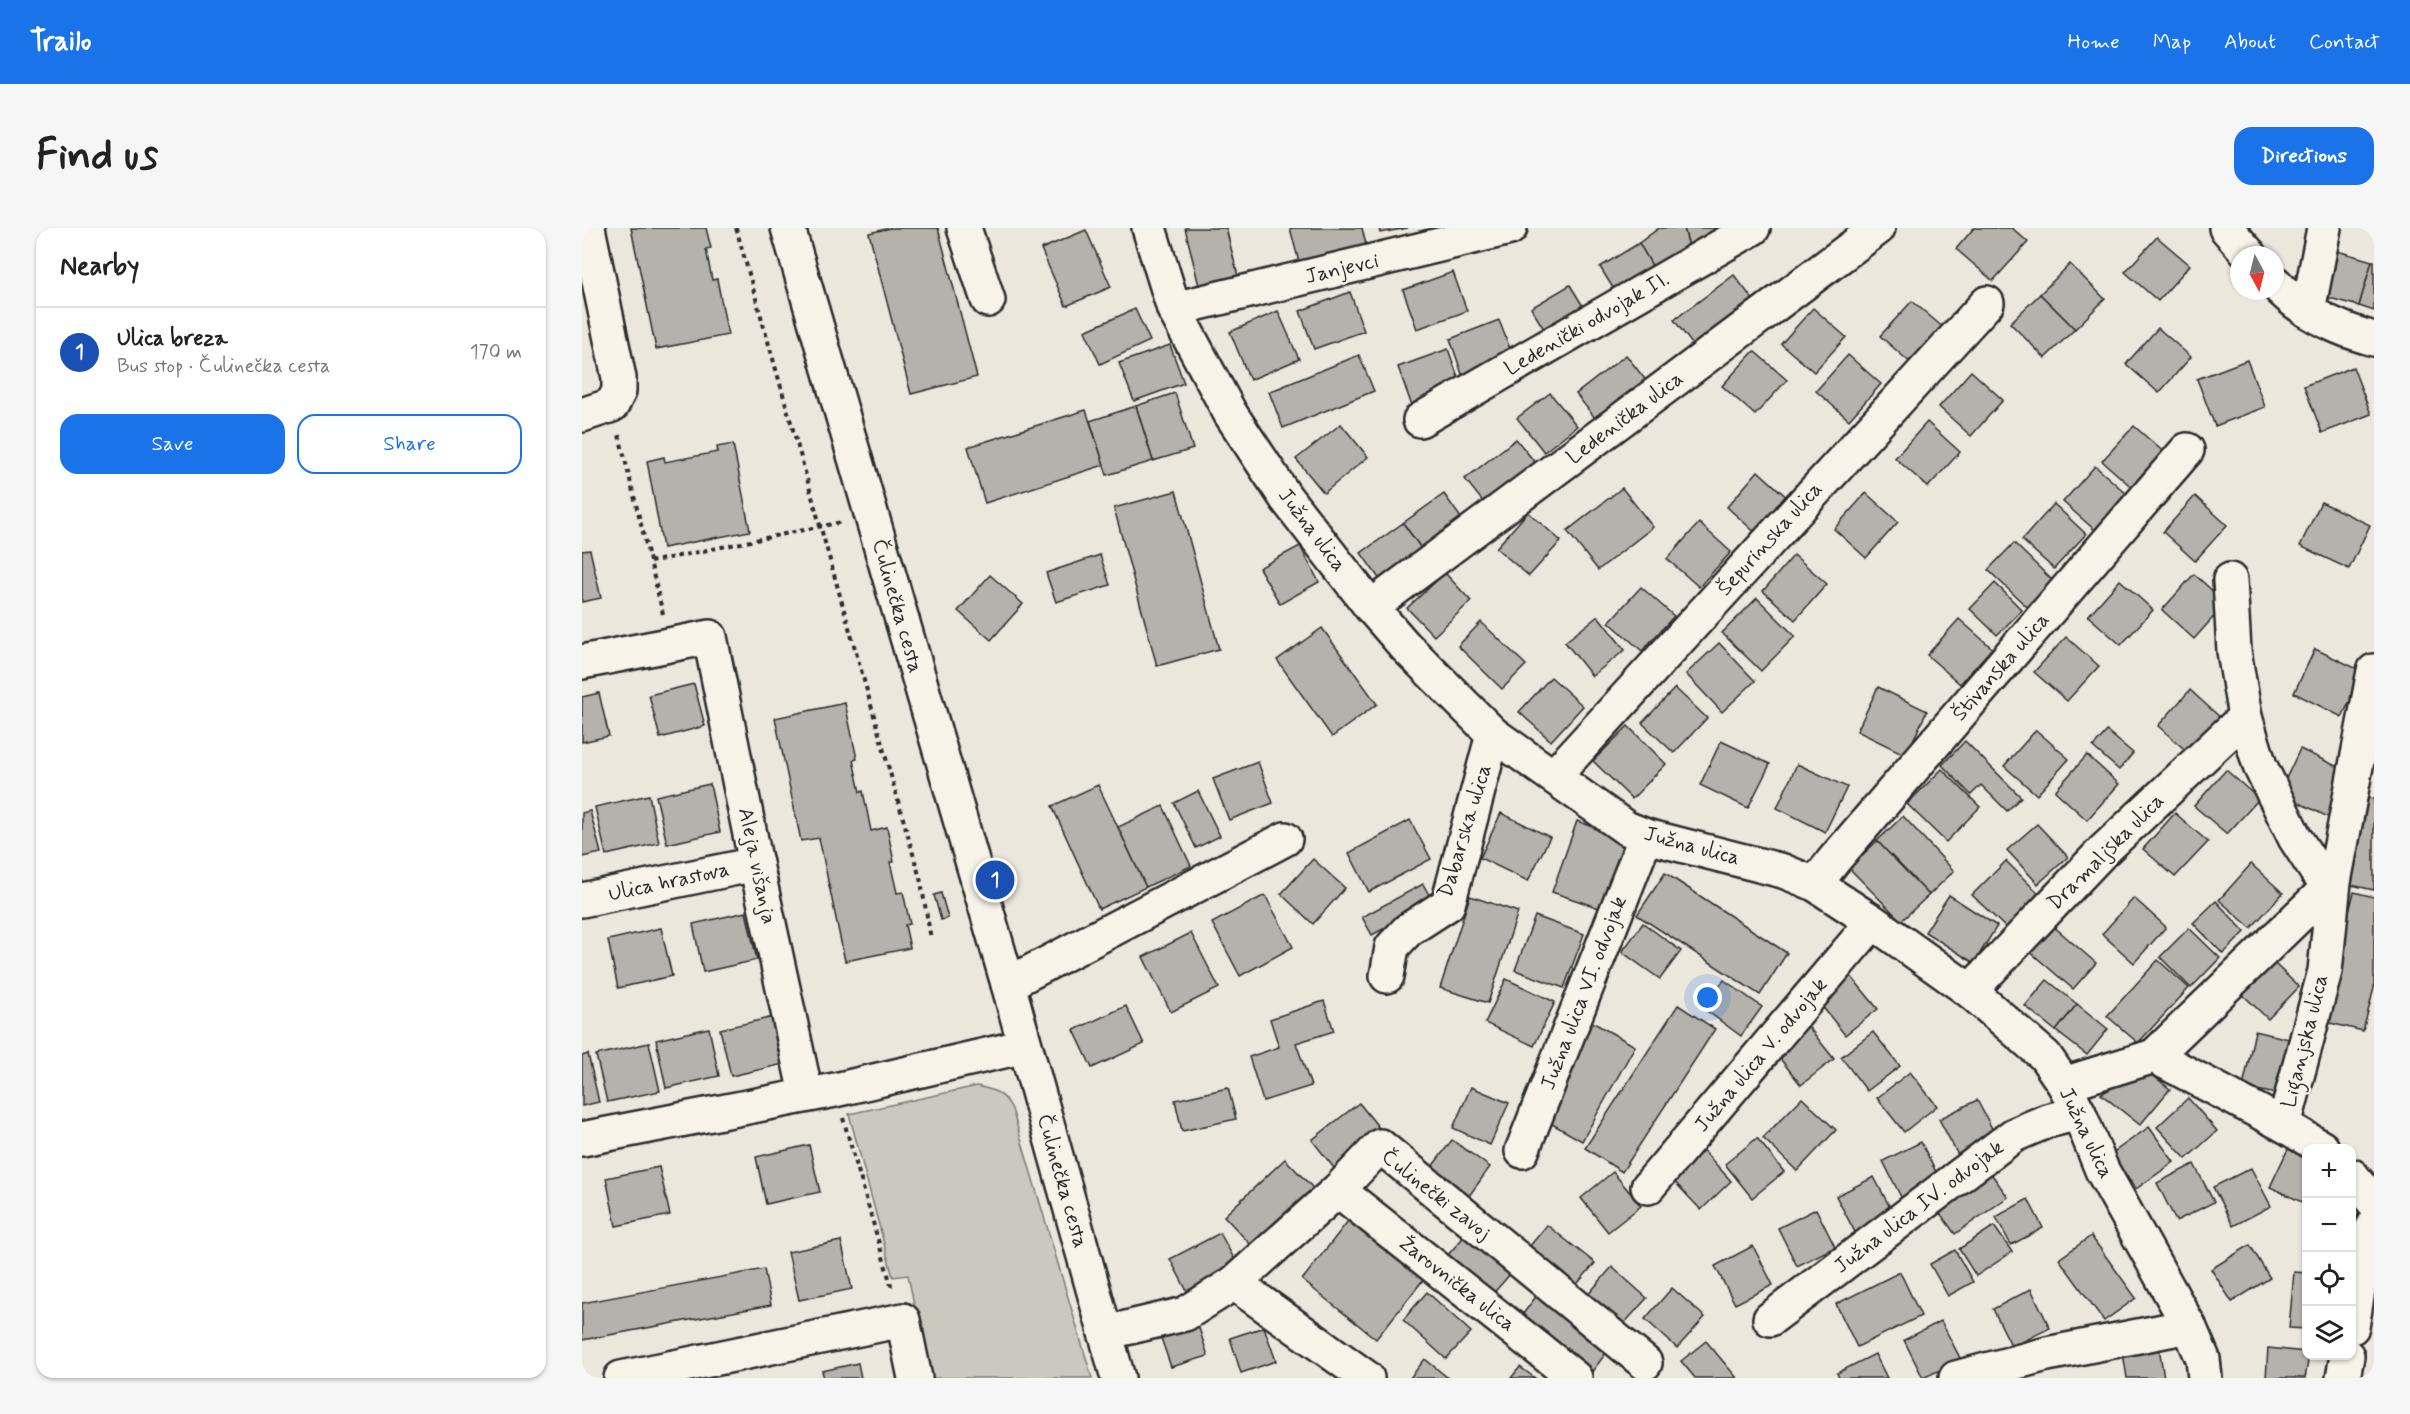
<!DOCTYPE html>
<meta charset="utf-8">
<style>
:root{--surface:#fff;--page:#f6f6f6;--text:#222;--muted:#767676;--line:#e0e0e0;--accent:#1a73e8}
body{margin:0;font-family:Mynerve,sans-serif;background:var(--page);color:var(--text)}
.controls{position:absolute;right:18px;bottom:18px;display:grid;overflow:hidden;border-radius:12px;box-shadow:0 2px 4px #0004}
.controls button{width:54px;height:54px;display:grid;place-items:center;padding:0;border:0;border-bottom:2px solid var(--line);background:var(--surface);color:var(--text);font:30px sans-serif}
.compass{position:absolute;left:1648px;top:18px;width:54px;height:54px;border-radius:50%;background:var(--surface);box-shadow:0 2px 4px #0004;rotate:173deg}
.you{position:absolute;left:1126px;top:770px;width:21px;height:21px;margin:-15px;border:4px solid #fff;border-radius:50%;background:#1a73e8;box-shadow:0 0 0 9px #1a73e833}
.badge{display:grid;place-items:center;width:39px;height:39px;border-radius:50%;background:var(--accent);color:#fff;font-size:20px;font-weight:700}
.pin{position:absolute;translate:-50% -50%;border:3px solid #fff;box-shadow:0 2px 6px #0006}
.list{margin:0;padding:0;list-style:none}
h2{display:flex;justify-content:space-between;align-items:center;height:78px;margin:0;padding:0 24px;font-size:26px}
h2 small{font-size:20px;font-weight:400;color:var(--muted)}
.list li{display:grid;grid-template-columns:39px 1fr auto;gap:18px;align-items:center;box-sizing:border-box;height:90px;padding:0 24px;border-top:2px solid var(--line)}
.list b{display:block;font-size:22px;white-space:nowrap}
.list p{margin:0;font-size:20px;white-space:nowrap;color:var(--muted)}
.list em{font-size:20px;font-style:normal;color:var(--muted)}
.actions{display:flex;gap:12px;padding:18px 24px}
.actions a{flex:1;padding:14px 0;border:2px solid var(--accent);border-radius:18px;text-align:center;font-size:21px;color:var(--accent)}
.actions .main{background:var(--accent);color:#fff}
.icon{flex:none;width:33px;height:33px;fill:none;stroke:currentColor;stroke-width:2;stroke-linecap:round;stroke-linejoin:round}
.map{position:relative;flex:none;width:1792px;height:1150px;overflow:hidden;border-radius:18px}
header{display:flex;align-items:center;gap:36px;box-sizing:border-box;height:84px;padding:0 30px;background:var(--accent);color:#fff}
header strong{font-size:28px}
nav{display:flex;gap:33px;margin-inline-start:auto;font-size:21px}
.intro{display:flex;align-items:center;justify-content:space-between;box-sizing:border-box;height:144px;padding:0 36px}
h1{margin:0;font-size:42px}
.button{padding:15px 27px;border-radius:18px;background:var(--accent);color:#fff;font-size:21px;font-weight:700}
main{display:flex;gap:36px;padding:0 36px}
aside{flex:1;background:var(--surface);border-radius:18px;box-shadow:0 2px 4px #0004}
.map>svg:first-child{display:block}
.green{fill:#cbc8bf;stroke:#7b7a75;stroke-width:1.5}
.building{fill:#b5b2ab;stroke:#2b2b2b;stroke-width:1.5}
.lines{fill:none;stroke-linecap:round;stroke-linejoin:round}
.minor-casing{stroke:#2b2b2b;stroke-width:38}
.major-casing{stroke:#2b2b2b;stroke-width:38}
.path{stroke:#2b2b2b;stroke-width:4;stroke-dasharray:4.5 4.5;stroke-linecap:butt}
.minor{stroke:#f7f3e8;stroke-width:33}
.major{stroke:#f7f3e8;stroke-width:33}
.labels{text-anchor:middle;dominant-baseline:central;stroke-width:4.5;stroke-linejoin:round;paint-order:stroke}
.street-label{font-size:21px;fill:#2b2b2b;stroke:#f7f3e8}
</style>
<header>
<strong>Trailo</strong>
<nav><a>Home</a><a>Map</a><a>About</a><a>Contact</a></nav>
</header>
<div class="intro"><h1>Find us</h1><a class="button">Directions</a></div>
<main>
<aside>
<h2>Nearby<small></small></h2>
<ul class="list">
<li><span class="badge" style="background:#1a4fb4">1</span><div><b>Ulica breza</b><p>Bus stop · Čulinečka cesta</p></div><em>170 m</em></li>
</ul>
<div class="actions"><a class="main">Save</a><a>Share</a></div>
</aside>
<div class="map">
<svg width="1792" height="1150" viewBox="0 0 1792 1150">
<rect width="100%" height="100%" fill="#ebe7dd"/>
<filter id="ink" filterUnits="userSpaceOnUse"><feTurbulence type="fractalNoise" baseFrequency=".0167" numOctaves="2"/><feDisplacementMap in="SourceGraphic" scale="12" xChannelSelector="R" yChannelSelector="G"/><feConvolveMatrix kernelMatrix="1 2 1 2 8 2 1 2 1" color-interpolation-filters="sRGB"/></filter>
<g filter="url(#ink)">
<path class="green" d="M395,858c18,4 27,7 35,23l80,269h-163l-21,-103 -15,2 -44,-163z"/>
<g class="building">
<path d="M49,0h75l5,20 -5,1 6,31 5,-1 11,56 -72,14z"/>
<path d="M308,0h48l39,149 -66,17 -42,-161z"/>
<path d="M603,0h41l12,48 -39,10z"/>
<path d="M708,0h72l6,25 -67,17z"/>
<path d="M797,0h29l-28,5z"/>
<path d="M1077,0h25l6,22 -31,28 -20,-35z"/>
<path d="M1102,0h51l-45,22z"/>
<path d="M1392,0h38l16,14 -35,39 -37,-32z"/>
<path d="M504,2l25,57 -45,19 -25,-57z"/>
<path d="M1575,9l33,28 -32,36 -33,-29z"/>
<path d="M1057,15l20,35 -38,23 -21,-34z"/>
<path d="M1752,22l38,11 -13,45 -37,-10z"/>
<path d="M1790,33h2v50l-15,-5z"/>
<path d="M1488,36l35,35 -30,30 -35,-35z"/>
<path d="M871,44l14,39 -50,18 -14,-39z"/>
<path d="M1152,47l24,31 -60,46 -24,-32z"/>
<path d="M988,57l19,31 -39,23 -19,-31z"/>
<path d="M768,64l14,39 -50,18 -14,-38z"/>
<path d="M1458,66l35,35 -30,29 -35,-35z"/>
<path d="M1330,73l33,28 -32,36 -33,-29z"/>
<path d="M1231,80l33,29 -32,35 -33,-28z"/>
<path d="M553,81l15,32 -50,23 -15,-33z"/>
<path d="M696,83l21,48 -49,21 -20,-48z"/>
<path d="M917,92l15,39 -51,18 -13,-38z"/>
<path d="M1576,100l33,29 -32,36 -33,-29z"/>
<path d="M588,117l14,38 -50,18 -15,-38z"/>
<path d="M866,121l14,39 -50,18 -14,-39z"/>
<path d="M1172,123l33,29 -32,35 -33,-29z"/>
<path d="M777,127l15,36 -91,37 -14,-36z"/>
<path d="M1044,127l26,33 -50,39 -26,-33z"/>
<path d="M1266,127l33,29 -32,36 -33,-29z"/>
<path d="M1665,132l18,47 -50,19 -18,-47z"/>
<path d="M1771,139l18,47 -49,19 -18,-47z"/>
<path d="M1389,143l32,29 -32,36 -32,-29z"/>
<path d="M593,165l18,56 -40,12 -17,-55z"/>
<path d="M968,165l27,33 -33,26 -27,-34z"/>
<path d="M554,178l17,55 -46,14 -17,-54z"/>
<path d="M504,182l18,55 -119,38 -17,-56z"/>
<path d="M1345,194l33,30 -32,35 -33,-29z"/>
<path d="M759,196l27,33 -44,36 -28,-34z"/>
<path d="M1552,198l33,29 -32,35 -33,-29z"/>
<path d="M934,211l26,32 -51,41 -26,-33z"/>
<path d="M151,216l17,87 -87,17 -16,-87 17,-4 1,5 53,-10 -1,-5z"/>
<path d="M1513,238l33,29 -32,36 -33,-29z"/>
<path d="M1176,243l33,30 -32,35 -32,-29z"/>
<path d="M1040,260l31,39 -55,43 -31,-39z"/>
<path d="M594,263l43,158 -62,17 -43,-158z"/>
<path d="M1284,265l32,29 -32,36 -32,-29z"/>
<path d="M862,266l22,31 -41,29 -22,-31z"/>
<path d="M1613,268l32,29 -32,36 -32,-29z"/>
<path d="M1739,274l49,23 -21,44 -49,-23z"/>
<path d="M1472,276l32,30 -32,35 -32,-29z"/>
<path d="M946,284l33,29 -32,35 -33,-28z"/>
<path d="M821,295l22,31 -42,30 -22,-31z"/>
<path d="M1117,295l32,29 -32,35 -32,-28z"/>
<path d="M1432,315l39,38 -26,26 -39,-37z"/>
<path d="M718,318l19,36 -39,22 -21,-36z"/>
<path d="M8,322l11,48 -19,4v-51z"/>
<path d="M518,327l10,30 -54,17 -10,-29z"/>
<path d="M1212,327l33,29 -32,36 -32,-29z"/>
<path d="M863,345l26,28 -37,35 -27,-28z"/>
<path d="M1612,346l32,29 -32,36 -32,-29z"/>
<path d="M408,347l33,29 -32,36 -33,-29z"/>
<path d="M1538,352l33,30 -32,35 -33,-29z"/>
<path d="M1413,355l27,27 -25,25 -27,-26z"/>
<path d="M1059,359l33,29 -32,35 -33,-29z"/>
<path d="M1175,370l38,38 -34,35 -39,-38z"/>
<path d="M1016,388l27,34 -33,26 -27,-34z"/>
<path d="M1377,391l33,29 -32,36 -33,-29z"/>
<path d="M899,394l45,43 -24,24 -44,-43z"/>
<path d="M740,400l55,76 -45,33 -55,-77z"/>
<path d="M1484,409l33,29 -32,35 -33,-29z"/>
<path d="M1137,415l36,38 -33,31 -36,-38z"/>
<path d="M1733,421l49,23 -22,45 -48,-24z"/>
<path d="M969,449l32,29 -32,35 -32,-29z"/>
<path d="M112,456l11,42 -45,12 -11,-43z"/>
<path d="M1296,459l49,24 -21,44 -49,-24z"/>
<path d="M1093,460l32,30 -33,35 -32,-30z"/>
<path d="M1608,462l33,30 -32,35 -33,-29z"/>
<path d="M17,465l10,43 -27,6v-45z"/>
<path d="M263,475l12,56 -4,1 7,32 3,-1 8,40 16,-4 7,35h-4l7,31 6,-1 7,32 -5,1 5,23 -65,13 -26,-123 -18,3 -26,-123z"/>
<path d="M1046,498l38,38 -34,35 -39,-38z"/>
<path d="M1454,502l33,29 -32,36 -33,-29z"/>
<path d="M1525,503l26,22 -14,17 -26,-23z"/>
<path d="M1139,513l49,23 -22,44 -48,-23z"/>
<path d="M1383,513l56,56 -14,14 -26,-26 -10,10 -29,-30z"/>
<path d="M1718,521l49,23 -21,45 -49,-24z"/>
<path d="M1505,527l32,29 -32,36 -32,-29z"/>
<path d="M676,534l15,41 -44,17 -16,-41z"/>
<path d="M1215,536l50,23 -22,45 -48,-24z"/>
<path d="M1360,541l38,38 -34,35 -39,-38z"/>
<path d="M1644,542l33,29 -32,35 -33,-28z"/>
<path d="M128,556l10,48 -53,12 -11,-48z"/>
<path d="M516,557l48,102 -47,22 -47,-103z"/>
<path d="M616,563l22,45 -24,12 -22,-45z"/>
<path d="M67,567l10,48 -53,12 -11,-48z"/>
<path d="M1786,570l6,1v91l-23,-5z"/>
<path d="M581,578l28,60 -45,21 -28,-60z"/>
<path d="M8,583l11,42 -19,4v-44z"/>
<path d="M919,585l49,24 -22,44 -48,-23z"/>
<path d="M1593,585l33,29 -33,35 -32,-28z"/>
<path d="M1321,588l51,55 -25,24 -52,-54z"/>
<path d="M828,592l21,39 -62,33 -20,-39z"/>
<path d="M995,593l53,19 -25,70 -53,-18z"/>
<path d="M1455,596l31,33 -30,27 -31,-34z"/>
<path d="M1295,613l52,54 -28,26 -52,-53z"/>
<path d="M731,631l32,29 -32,36 -32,-30z"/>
<path d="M1424,633l36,36 -34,33 -36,-35z"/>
<path d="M1669,636l32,29 -32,35 -32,-28z"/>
<path d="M1083,645l122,80 -27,42 -123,-80z"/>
<path d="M841,656l10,18 -61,33 -10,-18z"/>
<path d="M1772,664l20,5v91l-11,43 -41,-10z"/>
<path d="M359,665l7,25 -7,2 -7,-25z"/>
<path d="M683,667l28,52 -53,29 -28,-53z"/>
<path d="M1367,667l48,31 -23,37 -49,-31z"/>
<path d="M888,668l48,16 -30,91 -48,-15z"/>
<path d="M1552,670l32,29 -32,36 -32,-29z"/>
<path d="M1634,673l29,31 -22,22 -30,-31z"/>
<path d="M164,684l11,48 -54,12 -10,-48z"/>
<path d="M953,688l49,18 -20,54 -49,-18z"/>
<path d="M1061,695l38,28 -21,28 -38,-27z"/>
<path d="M1470,697l44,38 -23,26 -44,-38z"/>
<path d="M79,700l11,48 -54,12 -10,-48z"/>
<path d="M1607,700l31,30 -29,30 -31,-31z"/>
<path d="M609,705l28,55 -48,24 -28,-55z"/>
<path d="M1576,732l31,28 -51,55 -31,-27z"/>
<path d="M1690,733l27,26 -31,32 -27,-26z"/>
<path d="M1268,747l28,34 -33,26 -27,-34z"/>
<path d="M924,751l49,23 -21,44 -49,-23z"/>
<path d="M1142,752l38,27 -21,29 -38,-28z"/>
<path d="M1465,752l30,24 -21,27 -31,-25z"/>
<path d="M742,773l10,30 -38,12 15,43 -48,15 -14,-44 30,-10 -9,-28z"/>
<path d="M1495,776l31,25 -21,26 -31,-24z"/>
<path d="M1096,777l37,24 -93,143 -37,-24z"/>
<path d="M544,778l18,38 -52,24 -18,-38z"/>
<path d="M192,789l10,47 -53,12 -11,-47z"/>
<path d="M1010,794l43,24 -53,95 -44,-25z"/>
<path d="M1225,797l27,34 -33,26 -27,-34z"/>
<path d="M127,800l10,48 -53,12 -10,-48z"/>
<path d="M1673,803l38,9 -12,55 -38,-8z"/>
<path d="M1291,804l27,34 -33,25 -26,-34z"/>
<path d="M67,815l11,48 -53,11 -11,-47z"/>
<path d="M6,826l11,48 -17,4v-50z"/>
<path d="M1563,841l25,20 -30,36 -39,-31z"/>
<path d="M1328,844l27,34 -33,26 -27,-34z"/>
<path d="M889,859l38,16 -19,42 -37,-17z"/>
<path d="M646,860l8,31 -54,12 -7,-31z"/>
<path d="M1220,870l34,32 -39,41 -34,-33z"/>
<path d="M1606,870l29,33 -31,28 -29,-32z"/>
<path d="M1395,872l20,38 -38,19 -20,-38z"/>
<path d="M777,875l25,31 -47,38 -25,-32z"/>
<path d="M1567,899l25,35 -38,27 -25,-35z"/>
<path d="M1175,910l27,34 -32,26 -27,-34z"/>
<path d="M870,912l38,27 -21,29 -38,-28z"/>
<path d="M1339,914l19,38 -38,19 -19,-38z"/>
<path d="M227,917l11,47 -54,12 -10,-47z"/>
<path d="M1120,921l29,32 -30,29 -30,-32z"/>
<path d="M1706,921l18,8v47l-36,-17z"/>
<path d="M703,931l28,29 -62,57 -27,-29z"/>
<path d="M1612,936l20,38 -38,19 -19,-38z"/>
<path d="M77,939l11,48 -54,11 -10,-48z"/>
<path d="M1669,940l20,38 -38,20 -20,-39z"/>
<path d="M1031,944l28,34 -33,26 -27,-34z"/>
<path d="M1408,944l18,25 -53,37 -18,-25z"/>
<path d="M1292,949l20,38 -38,19 -20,-38z"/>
<path d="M1770,966l12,5 -12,30z"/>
<path d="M1446,971l15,29 -32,17 -15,-28z"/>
<path d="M1234,981l19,38 -38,19 -19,-38z"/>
<path d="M766,993l75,59 -47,59 -74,-59z"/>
<path d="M965,997l48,38 -23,27 -47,-38z"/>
<path d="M1412,998l18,26 -36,24 -17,-27z"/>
<path d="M886,1004l44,40 -22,25 -44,-40z"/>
<path d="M638,1005l17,31 -50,27 -17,-32z"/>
<path d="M1509,1008l45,62 -32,23 -45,-62z"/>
<path d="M259,1013l11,48 -53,11 -11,-48z"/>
<path d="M1668,1017l20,33 -38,24 -21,-33z"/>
<path d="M1171,1018l20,39 -38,19 -20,-38z"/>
<path d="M1373,1022l18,32 -25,14 -18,-32z"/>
<path d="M1030,1039l35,31 -26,29 -35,-30z"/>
<path d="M182,1041l7,36 -189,35v-37z"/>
<path d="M1318,1044l21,44 -64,31 -21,-43z"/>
<path d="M1712,1044l12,1v56l-17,-1z"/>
<path d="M1090,1060l33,29 -28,31 -32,-29z"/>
<path d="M1449,1061l19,39 -38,19 -19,-38z"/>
<path d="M959,1062l72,54 -25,33 -72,-54z"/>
<path d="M845,1064l44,40 -25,27 -43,-39z"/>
<path d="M1359,1093l20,39 -38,18 -19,-38z"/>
<path d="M616,1097l10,31 -37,11 -10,-29z"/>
<path d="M682,1099l12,34 -35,12 -11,-35z"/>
<path d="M1124,1113l31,37h-42l-14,-17z"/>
<path d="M1577,1119l5,31h-37l-4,-25z"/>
<path d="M1686,1120l38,4v4h3l-4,22h-39z"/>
<path d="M1293,1126l12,24h-48l-2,-5z"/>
<path d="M843,1131l23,19h-38z"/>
<path d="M276,1135l3,15h-37l-2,-7z"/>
<path d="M938,1139l15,11h-24z"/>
</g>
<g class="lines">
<g class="minor-casing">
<g id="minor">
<path d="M382,0l24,72"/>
<path d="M567,0l25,81 56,104 56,85 85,109 34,39 88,88 133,94 20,8 137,35 32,13 58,38 97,69 75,65 19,28 15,29 23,57 87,156 14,33 2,19"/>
<path d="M1644,0l24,27"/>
<path d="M1693,55c26,29 62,46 99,56"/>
<path d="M592,81l336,-81"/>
<path d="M1726,83l16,-83"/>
<path d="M0,187l30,-10 7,-14v-13l-31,-150"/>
<path d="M838,192l333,-192"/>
<path d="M789,379l507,-379"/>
<path d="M0,434l128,-25 46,227 50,230"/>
<path d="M972,548l433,-473"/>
<path d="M1233,656l19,-24 353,-410"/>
<path d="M0,672l174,-36"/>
<path d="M805,748l5,-29 16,-17 40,-26 45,-170"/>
<path d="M426,756l277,-145"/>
<path d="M1388,763l133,-140 142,-134"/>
<path d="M1572,828l130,69 41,-154 9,-89 40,-211"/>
<path d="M1482,856l90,-28 180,-174 -17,-10 -22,-34 -35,-72 -15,-49 -11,-66 -4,-71"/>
<path d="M1702,897l38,23"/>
<path d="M0,911l253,-49 190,-44"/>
<path d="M940,923l124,-315"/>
<path d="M1770,948l22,26"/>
<path d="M1066,959l225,-265"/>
<path d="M756,962l237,188"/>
<path d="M652,1055l133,95"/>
<path d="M1188,1091l244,-184 33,-14 32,-8"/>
<path d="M1770,1099l14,-85 8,-17"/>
<path d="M523,1105l80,-19 49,-31 104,-93 42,-44 265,217"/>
<path d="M39,1150l282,-58 12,58"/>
<path d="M1374,1150l91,-24 142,-28"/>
<path d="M1761,1150l4,-22"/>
</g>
</g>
<g class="major-casing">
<path id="major" d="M206,0l220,756 110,394"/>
</g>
<g class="path">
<path d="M154,0l185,654 10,57"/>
<path d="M37,207l44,179"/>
<path d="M68,334l192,-40"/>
<path d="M261,890l48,167h6"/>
</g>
<use href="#minor" class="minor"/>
<use href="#major" class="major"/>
</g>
</g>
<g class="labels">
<g class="street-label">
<text transform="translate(760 41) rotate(-13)">Janjevci</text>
<text transform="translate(1005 96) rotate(-30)">Ledenički odvojak II.</text>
<text transform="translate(1043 190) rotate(-37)">Ledenička ulica</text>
<text transform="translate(730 302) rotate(53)">Južna ulica</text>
<text transform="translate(1188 311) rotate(-48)">Šepurinska ulica</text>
<text transform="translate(315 378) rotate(74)">Čulinečka cesta</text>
<text transform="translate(1419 439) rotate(-49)">Štivanska ulica</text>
<text transform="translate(883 603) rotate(-73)">Dabarska ulica</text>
<text transform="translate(1110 618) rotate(15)">Južna ulica</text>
<text transform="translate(1524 624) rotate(-45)">Dramaljska ulica</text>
<text transform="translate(175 638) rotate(78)">Aleja višanja</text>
<text transform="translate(87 654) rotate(-12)">Ulica hrastova</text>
<text transform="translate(1002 765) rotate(-69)">Južna ulica VI. odvojak</text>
<text transform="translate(1723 813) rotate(-76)">Liganjska ulica</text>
<text transform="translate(1179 827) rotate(-50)">Južna ulica V. odvojak</text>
<text transform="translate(1504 905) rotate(64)">Južna ulica</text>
<text transform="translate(480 953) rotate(74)">Čulinečka cesta</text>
<text transform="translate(854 967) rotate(38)">Čulinečki zavoj</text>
<text transform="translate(1337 979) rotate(-37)">Južna ulica IV. odvojak</text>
<text transform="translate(875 1056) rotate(38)">Žarovnička ulica</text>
</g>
</g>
</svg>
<div class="controls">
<button>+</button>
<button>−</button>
<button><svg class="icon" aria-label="locate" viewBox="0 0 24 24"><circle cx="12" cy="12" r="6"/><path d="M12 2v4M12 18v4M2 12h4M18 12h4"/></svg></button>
<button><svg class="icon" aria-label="layers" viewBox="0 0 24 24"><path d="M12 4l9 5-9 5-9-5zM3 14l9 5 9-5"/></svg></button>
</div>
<svg class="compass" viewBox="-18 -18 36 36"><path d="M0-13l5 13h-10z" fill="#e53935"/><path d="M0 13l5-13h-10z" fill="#767676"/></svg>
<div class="you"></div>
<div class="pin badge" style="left:413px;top:652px;background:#1a4fb4">1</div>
</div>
</main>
